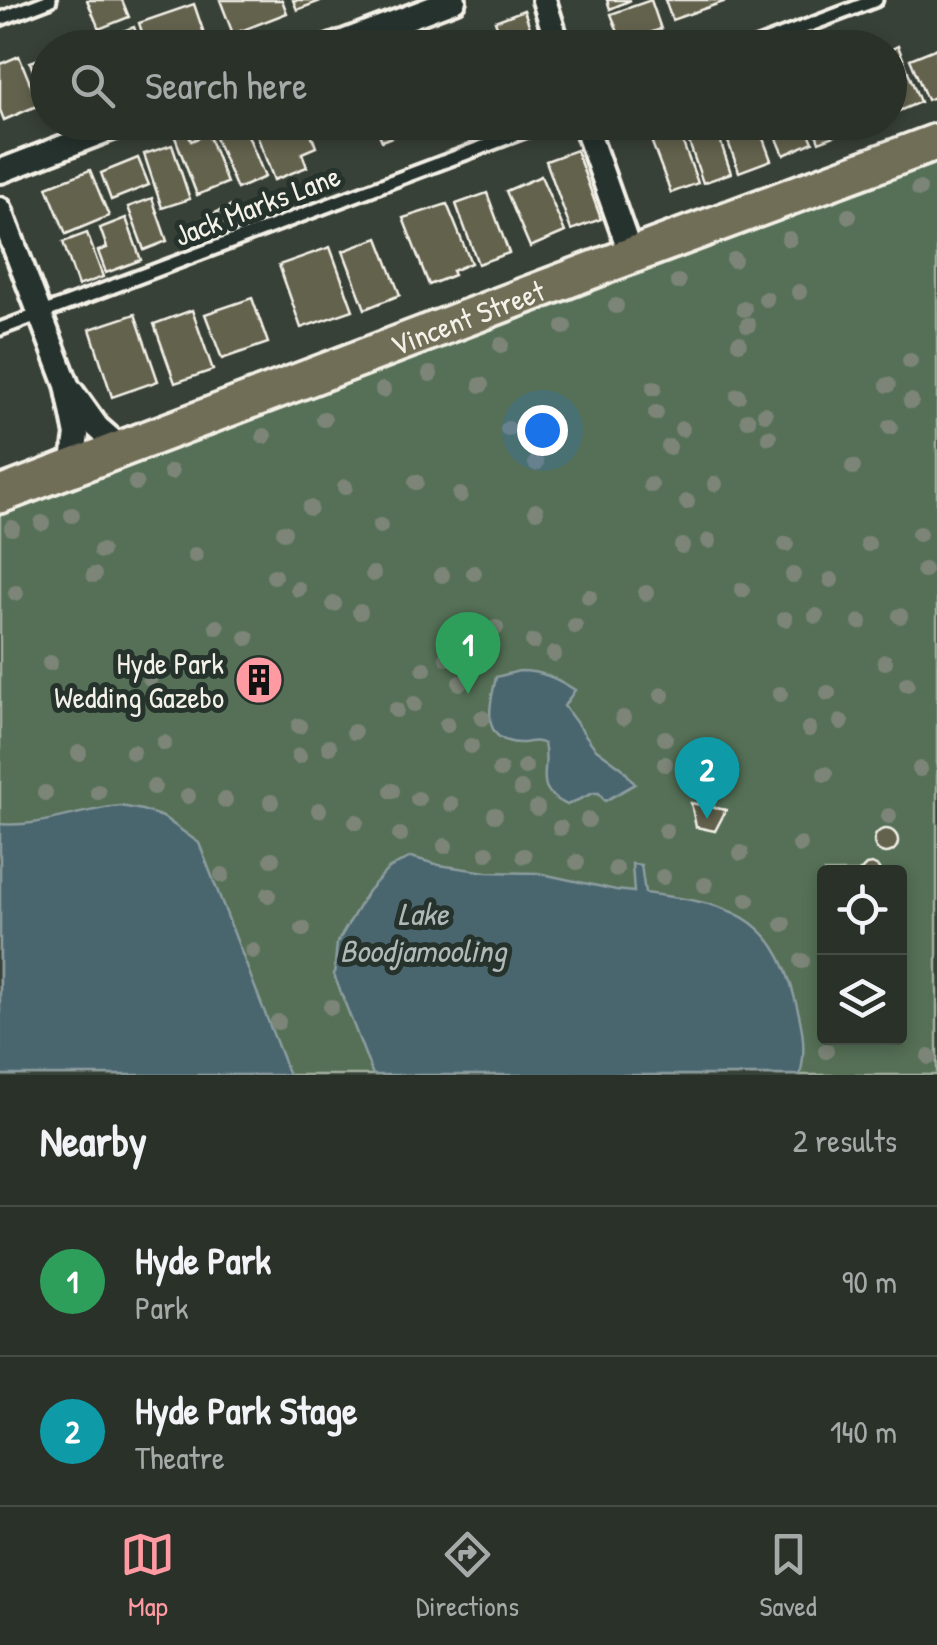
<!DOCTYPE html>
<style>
:root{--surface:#2a3129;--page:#363d35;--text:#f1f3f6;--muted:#a5a9a8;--line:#464c46;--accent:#ff9aa2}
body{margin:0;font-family:"Patrick Hand",sans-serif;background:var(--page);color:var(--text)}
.controls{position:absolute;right:30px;bottom:30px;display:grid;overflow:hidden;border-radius:10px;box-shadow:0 5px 15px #0003}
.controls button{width:90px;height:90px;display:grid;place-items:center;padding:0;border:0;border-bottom:2px solid var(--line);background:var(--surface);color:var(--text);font:50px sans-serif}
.you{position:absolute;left:542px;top:430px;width:35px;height:35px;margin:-25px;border:8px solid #fff;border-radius:50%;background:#1a73e8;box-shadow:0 0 0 15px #1a73e833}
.badge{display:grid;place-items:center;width:65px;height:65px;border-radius:50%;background:var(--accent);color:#fff;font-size:32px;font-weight:700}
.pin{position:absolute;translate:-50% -82px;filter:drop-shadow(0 2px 5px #0008)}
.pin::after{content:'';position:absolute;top:52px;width:35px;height:30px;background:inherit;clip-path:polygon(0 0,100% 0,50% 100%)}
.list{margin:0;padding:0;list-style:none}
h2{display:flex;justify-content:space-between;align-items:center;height:130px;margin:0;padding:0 40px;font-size:42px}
h2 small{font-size:32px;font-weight:400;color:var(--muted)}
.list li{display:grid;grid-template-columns:65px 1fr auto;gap:30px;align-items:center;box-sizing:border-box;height:150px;padding:0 40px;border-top:2px solid var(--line)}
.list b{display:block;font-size:38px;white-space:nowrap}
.list p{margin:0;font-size:32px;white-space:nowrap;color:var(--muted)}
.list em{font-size:32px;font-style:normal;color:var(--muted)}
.icon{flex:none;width:55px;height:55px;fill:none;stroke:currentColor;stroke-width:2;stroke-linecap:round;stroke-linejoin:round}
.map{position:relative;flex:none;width:937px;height:1075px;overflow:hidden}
.search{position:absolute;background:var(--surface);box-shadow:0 5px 15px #0003;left:30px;right:30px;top:30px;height:110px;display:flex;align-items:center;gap:25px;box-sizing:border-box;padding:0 35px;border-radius:55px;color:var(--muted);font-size:38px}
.sheet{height:430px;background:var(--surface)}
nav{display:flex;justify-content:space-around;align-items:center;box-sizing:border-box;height:140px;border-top:2px solid var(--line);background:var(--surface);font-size:28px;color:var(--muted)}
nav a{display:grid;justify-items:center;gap:5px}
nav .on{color:var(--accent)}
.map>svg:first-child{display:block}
.green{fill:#547057;stroke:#a4b0a0;stroke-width:2.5;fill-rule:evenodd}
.water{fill:#49656e;stroke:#8d9d9f;stroke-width:2.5}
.building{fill:#63624e;stroke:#f4f1e8;stroke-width:2.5}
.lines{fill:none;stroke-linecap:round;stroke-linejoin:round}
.lane-casing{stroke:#f4f1e8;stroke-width:19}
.street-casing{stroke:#f4f1e8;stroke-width:30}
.primary-casing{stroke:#f4f1e8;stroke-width:42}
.lane{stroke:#26332d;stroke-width:11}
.street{stroke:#26332d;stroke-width:22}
.primary{stroke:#716e59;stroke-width:35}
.tree{fill:#7c8578}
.labels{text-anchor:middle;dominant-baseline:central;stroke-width:10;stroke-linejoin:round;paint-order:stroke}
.street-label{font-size:30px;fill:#f4f1e8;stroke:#26332d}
.poi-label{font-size:30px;fill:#f4f1e8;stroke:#26332d;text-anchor:end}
.water-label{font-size:32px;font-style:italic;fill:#b0b9b7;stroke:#26332d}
</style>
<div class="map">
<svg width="937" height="1075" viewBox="0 0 937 1075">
<rect width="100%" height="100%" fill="#384137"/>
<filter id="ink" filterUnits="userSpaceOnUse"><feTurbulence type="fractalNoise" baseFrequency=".01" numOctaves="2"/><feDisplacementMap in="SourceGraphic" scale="20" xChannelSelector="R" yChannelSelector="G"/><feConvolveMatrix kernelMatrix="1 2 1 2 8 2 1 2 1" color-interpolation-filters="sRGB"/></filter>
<g filter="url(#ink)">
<path class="green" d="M937,162v913h-937v-560zM824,872h76v166h-76z"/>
<g class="water">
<path d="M519,671c23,0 37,7 56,19l-11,16 31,42 27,20 13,16 -30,17 -6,-8h-6l-26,12c-36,-17 -16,-33 -23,-61 -10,-5 -14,-1 -24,-1 -42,-1 -29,-41 -24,-66z"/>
<path d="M121,806l21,4 21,7 36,26 90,232h-289v-251c41,4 80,-15 121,-18z"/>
<path d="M411,857l28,8 47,7 52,1 78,17 18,2 -2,-28 9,1 4,28c80,11 128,17 150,106 7,25 12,50 5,76h-427l-39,-100 3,-32 31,-52 20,-22z"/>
</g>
<g class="building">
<path d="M87,0h35l7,17 -30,12z"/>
<path d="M220,0h62l5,13 -54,21z"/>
<path d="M293,0h30l-26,10z"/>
<path d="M607,0h24l-21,9z"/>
<path d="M651,0l10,29 -39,14 -11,-29z"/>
<path d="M665,0h64l-57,20z"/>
<path d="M194,4l15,44h-62l-8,-25z"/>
<path d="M524,10l13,38h-32l-10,-27z"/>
<path d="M134,27l7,21h-33l-3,-11z"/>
<path d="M491,29l6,19h-33l-3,-9z"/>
<path d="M663,36l4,12h-37z"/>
<path d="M898,46l22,56 -28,12 -2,-7v-57z"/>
<path d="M937,48v48l-10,4 -17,-41z"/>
<path d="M19,56l20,49 -35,15 -4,-10v-46z"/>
<path d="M48,56v52l-2,1 -16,-47z"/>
<path d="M261,122h28l3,9 16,-6 8,22 -14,6 5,14 -33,13 -21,-55z"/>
<path d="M374,122h35l3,7 -30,12z"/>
<path d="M657,122h18l23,61 -27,10 -25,-66z"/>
<path d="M691,122h23l17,51 -28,10 -20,-58z"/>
<path d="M731,122h26l14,38 -32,12 -17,-47z"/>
<path d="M770,122h34l9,20 -29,13z"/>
<path d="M812,122h33l3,9 -29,11z"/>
<path d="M243,123l22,54 -28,12 -23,-54z"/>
<path d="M186,128l5,13 17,-7 19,49 -30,12 -24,-63z"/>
<path d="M172,145l18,54 -28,9 -18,-54z"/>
<path d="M576,150l25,69 -30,11 -25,-69z"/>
<path d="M138,158l11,27 -38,15 -10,-27z"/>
<path d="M90,170l19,46 -43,18 -19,-47z"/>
<path d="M541,176l24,56 -35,15 -24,-56z"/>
<path d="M487,193l22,60 -31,11 -22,-60z"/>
<path d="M152,198l15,43 -23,9 -16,-43z"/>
<path d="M447,204l24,59 -19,8 2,4 -25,10 -26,-67z"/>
<path d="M232,206l8,20 -28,12 -9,-20z"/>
<path d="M126,218l15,42 -35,13 -8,-22 9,-3 -7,-20z"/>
<path d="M87,233l16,44 -25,9 -15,-44z"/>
<path d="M378,238l22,57 -35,14 -22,-58z"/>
<path d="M330,247l23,63 -52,18 -22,-63z"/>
<path d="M252,298l16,45 -46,16 -17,-45z"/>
<path d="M192,310l21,60 -38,13 -21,-59z"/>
<path d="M135,314l23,67 -46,16 -22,-68z"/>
<circle cx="259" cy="679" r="7"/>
<path d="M691,803l35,7 -11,21 -19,-4z"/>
<circle cx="886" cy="841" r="12"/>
<path d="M872,864l6,3 3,5h-22l7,-7z"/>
</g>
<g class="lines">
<g class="lane-casing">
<g id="lane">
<path d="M0,19l50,-19"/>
<path d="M749,48l127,-48"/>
<path d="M0,329l549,-207"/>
</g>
</g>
<g class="street-casing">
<g id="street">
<path d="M544,0l15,48"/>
<path d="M327,48l127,-48"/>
<path d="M584,122l47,133"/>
<path d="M1,171l127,-49"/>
<path d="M0,209l67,176 10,50 -5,31"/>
<path d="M72,392l25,35 24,21"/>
</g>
</g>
<g class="primary-casing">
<g id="primary">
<path id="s1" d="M0,495l603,-229 334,-124"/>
</g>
</g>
<use href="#lane" class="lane"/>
<use href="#street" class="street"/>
<use href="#primary" class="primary"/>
</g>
<g class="tree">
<circle cx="919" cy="189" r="8"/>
<circle cx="849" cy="216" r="8"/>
<circle cx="789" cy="239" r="8"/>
<circle cx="734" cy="260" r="8"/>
<circle cx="678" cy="282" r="8"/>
<circle cx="799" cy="292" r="8"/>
<circle cx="766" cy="299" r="8"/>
<circle cx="616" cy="306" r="8"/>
<circle cx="744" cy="309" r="8"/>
<circle cx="748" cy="325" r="8"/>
<circle cx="564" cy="327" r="8"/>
<circle cx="739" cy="343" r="8"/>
<circle cx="501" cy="345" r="8"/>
<circle cx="910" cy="361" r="8"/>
<circle cx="430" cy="374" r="8"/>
<circle cx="481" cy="385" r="8"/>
<circle cx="888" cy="385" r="8"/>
<circle cx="654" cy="388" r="8"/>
<circle cx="383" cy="390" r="8"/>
<circle cx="738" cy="396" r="8"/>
<circle cx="911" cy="401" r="8"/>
<circle cx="656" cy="413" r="8"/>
<circle cx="765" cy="414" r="8"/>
<circle cx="324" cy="419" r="8"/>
<circle cx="748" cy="420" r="8"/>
<circle cx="890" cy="427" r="8"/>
<circle cx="508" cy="429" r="8"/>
<circle cx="682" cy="429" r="8"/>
<circle cx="264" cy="436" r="8"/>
<circle cx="769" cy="437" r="8"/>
<circle cx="669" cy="447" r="8"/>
<circle cx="536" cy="463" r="8"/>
<circle cx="853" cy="467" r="8"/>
<circle cx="171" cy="472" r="8"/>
<circle cx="416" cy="482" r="8"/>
<circle cx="136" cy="483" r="8"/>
<circle cx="715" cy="484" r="8"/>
<circle cx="651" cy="485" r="8"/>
<circle cx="345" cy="487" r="8"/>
<circle cx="460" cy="495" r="8"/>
<circle cx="687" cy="502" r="8"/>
<circle cx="310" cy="508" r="8"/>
<circle cx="536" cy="511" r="8"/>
<circle cx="72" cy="515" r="8"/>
<circle cx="42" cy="523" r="8"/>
<circle cx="380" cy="526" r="8"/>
<circle cx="12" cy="528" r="8"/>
<circle cx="284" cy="532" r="8"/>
<circle cx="919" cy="534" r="8"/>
<circle cx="709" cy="541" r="8"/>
<circle cx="786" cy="544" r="8"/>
<circle cx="868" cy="544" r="8"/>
<circle cx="682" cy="546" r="8"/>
<circle cx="101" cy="551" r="8"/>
<circle cx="195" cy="555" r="8"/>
<circle cx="924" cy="570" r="8"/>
<circle cx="474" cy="573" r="8"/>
<circle cx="373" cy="574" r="8"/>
<circle cx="94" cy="575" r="8"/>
<circle cx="442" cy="575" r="8"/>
<circle cx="793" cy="575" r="8"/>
<circle cx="274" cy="576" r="8"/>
<circle cx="831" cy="580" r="8"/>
<circle cx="298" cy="589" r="8"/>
<circle cx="742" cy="590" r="8"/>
<circle cx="16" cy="593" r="8"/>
<circle cx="646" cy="593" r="8"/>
<circle cx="589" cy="597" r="8"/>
<circle cx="334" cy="604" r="8"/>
<circle cx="360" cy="612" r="8"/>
<circle cx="816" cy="616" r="8"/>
<circle cx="900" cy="616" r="8"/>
<circle cx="785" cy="619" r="8"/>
<circle cx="860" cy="622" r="8"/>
<circle cx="575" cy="626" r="8"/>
<circle cx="217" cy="627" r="8"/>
<circle cx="496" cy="628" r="8"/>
<circle cx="247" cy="638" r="8"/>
<circle cx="533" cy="642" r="8"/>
<circle cx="554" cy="654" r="8"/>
<circle cx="447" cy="658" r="8"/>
<circle cx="885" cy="662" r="8"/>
<circle cx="50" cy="663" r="8"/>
<circle cx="424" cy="669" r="8"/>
<circle cx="150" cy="678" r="8"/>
<circle cx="460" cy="683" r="8"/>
<circle cx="907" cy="684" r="8"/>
<circle cx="828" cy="693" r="8"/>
<circle cx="780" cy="694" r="8"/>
<circle cx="662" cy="695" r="8"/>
<circle cx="414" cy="704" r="8"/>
<circle cx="396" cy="710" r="8"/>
<circle cx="482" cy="718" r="8"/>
<circle cx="623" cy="718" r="8"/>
<circle cx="841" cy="722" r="8"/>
<circle cx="447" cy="725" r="8"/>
<circle cx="299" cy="726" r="8"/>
<circle cx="809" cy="729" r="8"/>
<circle cx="354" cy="732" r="8"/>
<circle cx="665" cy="738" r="8"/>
<circle cx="164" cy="743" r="8"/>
<circle cx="471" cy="746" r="8"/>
<circle cx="329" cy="747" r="8"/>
<circle cx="133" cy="752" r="8"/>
<circle cx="79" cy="753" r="8"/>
<circle cx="299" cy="756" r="8"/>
<circle cx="665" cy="764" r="8"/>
<circle cx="525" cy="767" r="8"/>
<circle cx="920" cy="769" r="8"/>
<circle cx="500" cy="770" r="8"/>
<circle cx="825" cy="774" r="8"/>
<circle cx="154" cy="787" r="8"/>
<circle cx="521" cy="789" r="8"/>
<circle cx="392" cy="791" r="8"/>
<circle cx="98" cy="792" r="8"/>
<circle cx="45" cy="793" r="8"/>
<circle cx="188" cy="796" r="8"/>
<circle cx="418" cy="799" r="8"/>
<circle cx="225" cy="800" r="8"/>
<circle cx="271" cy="802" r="8"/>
<circle cx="451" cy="804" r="8"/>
<circle cx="537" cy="808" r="8"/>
<circle cx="319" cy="810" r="8"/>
<circle cx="495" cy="815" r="8"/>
<circle cx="889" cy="816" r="8"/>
<circle cx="588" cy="820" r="8"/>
<circle cx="356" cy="822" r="8"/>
<circle cx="560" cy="828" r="8"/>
<circle cx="666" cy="831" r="8"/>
<circle cx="400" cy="835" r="8"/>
<circle cx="800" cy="845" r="8"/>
<circle cx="445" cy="846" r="8"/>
<circle cx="487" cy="853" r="8"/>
<circle cx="741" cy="853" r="8"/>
<circle cx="524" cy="856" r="8"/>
<circle cx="272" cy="859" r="8"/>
<circle cx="577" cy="862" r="8"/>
<circle cx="616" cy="869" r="8"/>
<circle cx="222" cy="875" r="8"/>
<circle cx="663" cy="877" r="8"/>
<circle cx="705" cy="885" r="8"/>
<circle cx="268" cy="895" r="8"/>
<circle cx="747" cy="900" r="8"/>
<circle cx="783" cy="924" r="8"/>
<circle cx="303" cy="929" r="8"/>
<circle cx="253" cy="951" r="8"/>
<circle cx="802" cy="961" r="8"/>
<circle cx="331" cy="1007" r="8"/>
<circle cx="278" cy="1022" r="8"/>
<circle cx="826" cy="1051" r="8"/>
<circle cx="929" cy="1057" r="8"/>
</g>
</g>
<defs>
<g id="building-disc" transform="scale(2.5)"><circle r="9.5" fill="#ff9aa2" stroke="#26332d"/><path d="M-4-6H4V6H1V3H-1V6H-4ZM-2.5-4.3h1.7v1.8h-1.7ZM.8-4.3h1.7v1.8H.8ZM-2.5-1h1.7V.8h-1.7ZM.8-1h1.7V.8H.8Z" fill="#111"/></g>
</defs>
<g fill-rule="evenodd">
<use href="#building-disc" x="259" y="680"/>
</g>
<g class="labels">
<g class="street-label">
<text transform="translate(257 205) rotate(-21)">Jack Marks Lane</text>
<text stroke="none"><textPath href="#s1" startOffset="500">Vincent Street</textPath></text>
</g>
<g class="poi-label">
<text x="224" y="663">Hyde Park<tspan x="224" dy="34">Wedding Gazebo</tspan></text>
</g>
<g class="water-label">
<text x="423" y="913">Lake<tspan x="423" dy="37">Boodjamooling</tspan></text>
</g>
</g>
</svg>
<div class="controls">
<button><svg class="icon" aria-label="locate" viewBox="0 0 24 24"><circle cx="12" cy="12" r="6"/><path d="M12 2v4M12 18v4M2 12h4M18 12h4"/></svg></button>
<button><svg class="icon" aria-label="layers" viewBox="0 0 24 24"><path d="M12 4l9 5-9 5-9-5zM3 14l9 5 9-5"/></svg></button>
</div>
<div class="you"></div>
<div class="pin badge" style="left:468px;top:694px;background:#2e9e5b">1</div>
<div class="pin badge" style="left:707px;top:819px;background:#0f9aa8">2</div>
<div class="search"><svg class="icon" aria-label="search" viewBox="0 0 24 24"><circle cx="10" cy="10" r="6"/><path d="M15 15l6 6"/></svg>Search here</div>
</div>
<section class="sheet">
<h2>Nearby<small>2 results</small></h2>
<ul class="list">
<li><span class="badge" style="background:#2e9e5b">1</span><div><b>Hyde Park</b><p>Park</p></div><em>90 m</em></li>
<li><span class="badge" style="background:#0f9aa8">2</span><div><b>Hyde Park Stage</b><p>Theatre</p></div><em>140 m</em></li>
</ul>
</section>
<nav>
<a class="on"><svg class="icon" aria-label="map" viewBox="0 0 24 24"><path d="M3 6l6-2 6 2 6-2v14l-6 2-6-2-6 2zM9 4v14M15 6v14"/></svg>Map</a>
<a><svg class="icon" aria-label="directions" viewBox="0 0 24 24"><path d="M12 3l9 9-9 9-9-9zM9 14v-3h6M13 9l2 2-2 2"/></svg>Directions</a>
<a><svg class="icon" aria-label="saved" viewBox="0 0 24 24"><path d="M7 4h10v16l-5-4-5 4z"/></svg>Saved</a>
</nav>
